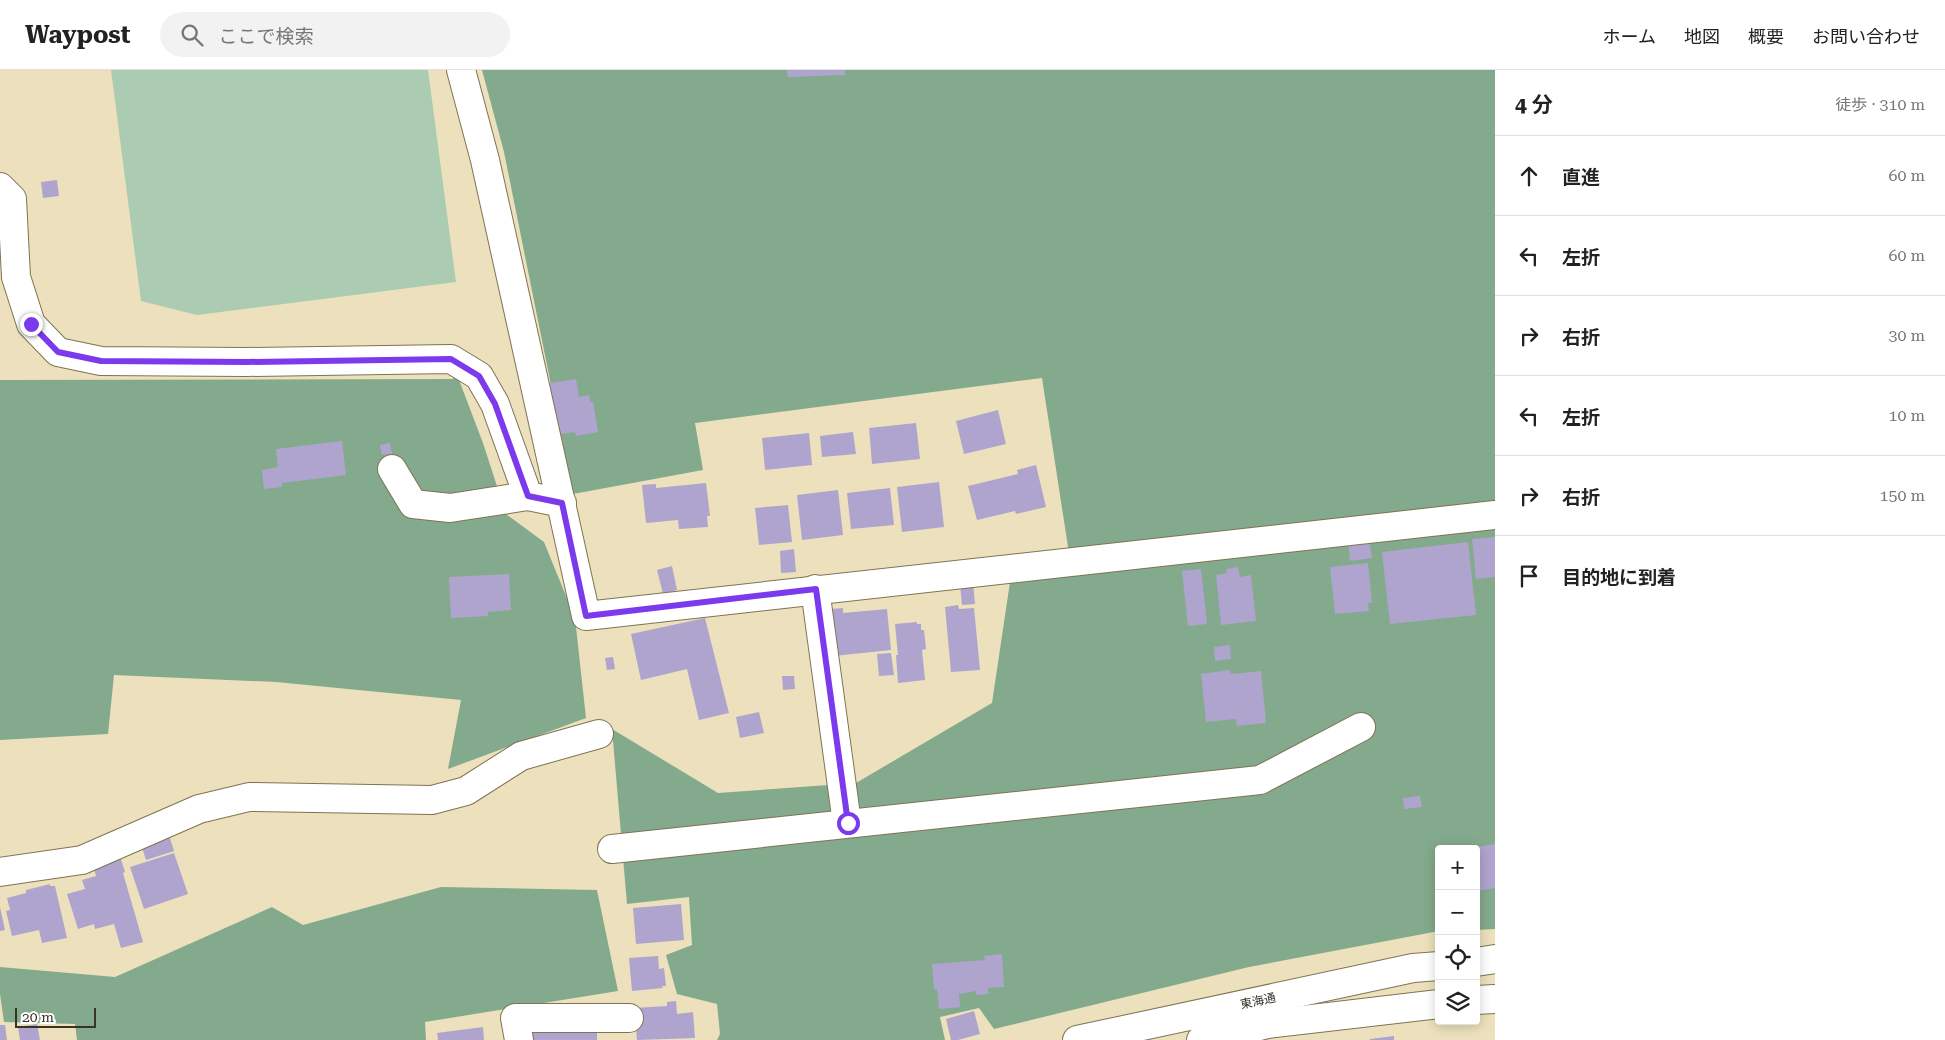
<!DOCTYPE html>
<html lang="ja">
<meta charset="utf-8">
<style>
:root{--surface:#fff;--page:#f2f2f2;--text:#222;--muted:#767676;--line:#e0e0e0}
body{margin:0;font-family:"Roboto Serif","Noto Sans JP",serif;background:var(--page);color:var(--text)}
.controls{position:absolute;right:15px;bottom:15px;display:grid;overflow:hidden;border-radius:5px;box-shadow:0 2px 12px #0003}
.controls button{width:45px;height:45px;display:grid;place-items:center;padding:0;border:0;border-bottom:1px solid var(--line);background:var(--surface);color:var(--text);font:25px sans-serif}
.scale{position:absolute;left:15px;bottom:12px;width:81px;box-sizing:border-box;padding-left:5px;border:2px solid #373325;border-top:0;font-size:14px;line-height:18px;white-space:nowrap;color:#373325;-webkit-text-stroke:4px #fff;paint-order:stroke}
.stop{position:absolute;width:15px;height:15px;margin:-11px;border:4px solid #7c3aed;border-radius:50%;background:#fff}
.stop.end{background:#7c3aed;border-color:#fff;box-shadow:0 1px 5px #0008}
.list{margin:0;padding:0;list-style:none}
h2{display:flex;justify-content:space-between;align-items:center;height:65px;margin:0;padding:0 20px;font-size:21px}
h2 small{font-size:16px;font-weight:400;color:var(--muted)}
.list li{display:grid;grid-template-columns:32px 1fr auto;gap:15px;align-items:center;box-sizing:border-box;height:80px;padding:0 20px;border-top:1px solid var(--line)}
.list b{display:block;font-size:19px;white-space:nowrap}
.list em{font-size:16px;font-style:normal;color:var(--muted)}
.icon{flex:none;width:28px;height:28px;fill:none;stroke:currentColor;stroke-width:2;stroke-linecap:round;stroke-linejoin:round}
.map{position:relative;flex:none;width:1495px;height:970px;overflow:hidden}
header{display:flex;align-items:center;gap:30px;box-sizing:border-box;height:70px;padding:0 25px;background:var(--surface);border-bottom:1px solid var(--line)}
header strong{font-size:24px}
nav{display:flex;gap:28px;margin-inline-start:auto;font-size:18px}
.search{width:350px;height:45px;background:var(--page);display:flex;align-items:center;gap:12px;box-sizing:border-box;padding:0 18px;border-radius:28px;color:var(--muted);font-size:19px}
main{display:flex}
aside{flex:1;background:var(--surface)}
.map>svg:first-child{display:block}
.green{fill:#abcbb2}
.forest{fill:#84aa8d}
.building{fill:#afa4cd}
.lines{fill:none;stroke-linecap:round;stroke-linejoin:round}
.minor-casing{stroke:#7e7453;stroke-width:30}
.major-casing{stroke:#7e7453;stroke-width:30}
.minor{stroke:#fff;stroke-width:28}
.major{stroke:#fff;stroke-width:28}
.route{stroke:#7c3aed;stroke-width:6}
.labels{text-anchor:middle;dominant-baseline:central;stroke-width:4;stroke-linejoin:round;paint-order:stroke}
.street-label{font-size:12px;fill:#373325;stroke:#fff}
</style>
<header>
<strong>Waypost</strong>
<div class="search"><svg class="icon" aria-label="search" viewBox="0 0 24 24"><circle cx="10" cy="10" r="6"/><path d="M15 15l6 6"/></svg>ここで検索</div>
<nav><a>ホーム</a><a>地図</a><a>概要</a><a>お問い合わせ</a></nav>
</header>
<main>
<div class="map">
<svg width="1495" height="970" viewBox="0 0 1495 970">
<rect width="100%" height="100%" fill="#ece1bc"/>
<path class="green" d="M111,0h317l28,212 -259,33 -56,-14z"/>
<g class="forest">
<path d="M482,0h1013v859l-19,1v-81h-37v82l-190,36 -255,62 -15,-21 -39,9 5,23h-228l3,-6 -3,-30 -40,-10 -11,-39 26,-10 -3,-48 -62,7 -15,-175 106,64 138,-10 136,-80 18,-121 62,-9 -30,-195 -347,45 8,47 -130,24 -69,-342z"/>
<path d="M456,302l27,71 23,71 38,28 31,76 11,100 -138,51 13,-69 -185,-18 -162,-7 -6,59 -108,6v-360l453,-1z"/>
<path d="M441,817l156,3 21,101 -193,31 1,18h-349l-2,-16 -71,-2 -4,-28v-27l115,10 157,-70 31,18z"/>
</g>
<g class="building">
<path d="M787,0h58v5l-57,2z"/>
<path d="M57,110l2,16 -16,2 -2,-16z"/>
<path d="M576,309l3,18 10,-2 1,7h3l5,30 -22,4 -1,-4 -19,3 -12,-51z"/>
<path d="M998,340l8,34 -42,10 -8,-33z"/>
<path d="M916,353l4,36 -48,5 -3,-36z"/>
<path d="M853,362l3,22 -34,3 -2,-21z"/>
<path d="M809,363l3,32 -47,5 -3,-32z"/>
<path d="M342,371l4,34 -64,8v4l-18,2 -2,-19 16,-3 -2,-18z"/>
<path d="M390,373l2,11 -10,1 -2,-10z"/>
<path d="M1036,395l10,42 -30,7 -1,-3 -38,9 -9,-34 50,-12 -1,-4z"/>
<path d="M939,412l5,45 -42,5 -5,-45z"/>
<path d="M706,413l4,33h-3l1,11 -29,2 -1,-9 -32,3 -4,-38 14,-1v4z"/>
<path d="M890,418l4,37 -43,4 -4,-36z"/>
<path d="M838,420l5,45 -41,5 -5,-45z"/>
<path d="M788,435l4,37 -33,3 -4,-37z"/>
<path d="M1495,467v40l-19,2 -4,-40z"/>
<path d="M1369,469l3,19 -22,3 -2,-20z"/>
<path d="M1468,472l8,73 -86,9 -8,-72z"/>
<path d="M794,479l2,23 -15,1 -1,-22z"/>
<path d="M1368,493l4,40h-4l1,8 -34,3 -5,-47z"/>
<path d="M672,496l5,24 -14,4 -6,-24z"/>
<path d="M1238,497l2,10 11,-2 5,46 -35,4 -5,-50 11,-2 -1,-4z"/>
<path d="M1201,499l6,55 -19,2 -6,-55z"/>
<path d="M509,504l2,36 -23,2v4l-37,2 -2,-41z"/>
<path d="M973,513l2,21 -13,1 -2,-20z"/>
<path d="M958,535l1,4 15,-1 6,62 -29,2 -6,-65z"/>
<path d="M843,538v5l44,-4 4,41 -57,6 -3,-47z"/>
<path d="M705,548l24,95 -30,7 -12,-51 -46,11 -10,-46z"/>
<path d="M917,552v2h4v6h3l2,19 -4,1 3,30 -27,3 -2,-28h2l-3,-31z"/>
<path d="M1230,575l1,14 -16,2 -1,-14z"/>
<path d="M891,583l3,22 -15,1 -2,-22z"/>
<path d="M613,587l2,12 -8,1 -2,-12z"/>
<path d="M1230,600l1,4 30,-3 5,52 -29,3 -1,-7 -30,3 -5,-48z"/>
<path d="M782,606h12l1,13 -12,1z"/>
<path d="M759,642l5,21 -24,5 -4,-21z"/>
<path d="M1420,726l2,11 -18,2 -1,-11z"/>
<path d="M169,765l5,16 -28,9 -5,-16z"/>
<path d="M1495,774v44l-19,3v-44z"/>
<path d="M119,783l6,19 -2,1 20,69 -22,6 -7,-24 -19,5 -1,-5 -16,5 -11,-35 18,-5 -3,-9 14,-4 -4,-15z"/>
<path d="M174,783l14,41 -44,15 -14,-42z"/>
<path d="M50,814v2h5l12,52 -25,5 -3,-13 -27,6 -6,-25 4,-1 -3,-12 19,-5v-3z"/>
<path d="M681,834l3,36 -48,4 -3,-36z"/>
<path d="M0,837l5,23 -5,1z"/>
<path d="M1002,884l2,33 -16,1v6l-12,1v-4l-17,3 1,13 -21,2 -2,-20h-3l-2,-25 53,-4 -1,-4z"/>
<path d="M658,886l1,13 5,-1 2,18h-4l1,2 -31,3 -3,-33z"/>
<path d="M676,931l1,13 16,-2 2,26 -58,2 -3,-32 33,-2v-4z"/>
<path d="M974,941l6,23 -22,6h-7l-5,-21z"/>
<path d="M37,954l3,16h-20l-2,-13z"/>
<path d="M0,955h5l2,15h-7z"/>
<path d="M483,957l1,13h-46l-1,-7z"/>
<path d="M531,959l66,3v8h-66z"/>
<path d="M1394,966v4h-24v-1z"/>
</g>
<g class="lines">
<g class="minor-casing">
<g id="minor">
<path d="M461,0l24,90 101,456 909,-101"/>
<path d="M0,117l12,12 4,78 15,47 27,28 43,9 146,1 204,-3 28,17 16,28 33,92 34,7"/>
<path d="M392,399l21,35 37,4 78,-12"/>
<path d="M815,519l32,234"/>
<path d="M612,779l648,-69 101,-53"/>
<path d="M0,802l82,-12 117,-51 50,-12 183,3 34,-9 55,-35 78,-22"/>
<path d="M519,970l-4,-22h114"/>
</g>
</g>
<g class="major-casing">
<g id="major">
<path d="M1476,892l19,-3"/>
<path d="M1476,930l19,-1"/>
<path d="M1077,970l336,-72 26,-2"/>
<path d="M1201,970l67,-16 171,-20"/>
</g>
</g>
<use href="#minor" class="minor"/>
<use href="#major" class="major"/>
</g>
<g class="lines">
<path class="route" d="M31,254l27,28 43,9 146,1 204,-3 28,17 16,28 33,92 34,7 24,113 230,-27 32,234"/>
</g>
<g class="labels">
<g class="street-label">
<text transform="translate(1258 931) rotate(-12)">東海通</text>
</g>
</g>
</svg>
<div class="controls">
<button>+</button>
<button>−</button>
<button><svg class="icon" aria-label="locate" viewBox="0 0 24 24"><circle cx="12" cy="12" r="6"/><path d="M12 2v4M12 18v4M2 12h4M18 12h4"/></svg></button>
<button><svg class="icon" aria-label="layers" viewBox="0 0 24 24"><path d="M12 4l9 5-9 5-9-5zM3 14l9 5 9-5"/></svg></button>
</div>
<div class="scale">20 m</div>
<div class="stop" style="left:848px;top:753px"></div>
<div class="stop end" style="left:31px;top:254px"></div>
</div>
<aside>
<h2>4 分<small>徒歩 · 310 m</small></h2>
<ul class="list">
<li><svg class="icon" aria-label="ahead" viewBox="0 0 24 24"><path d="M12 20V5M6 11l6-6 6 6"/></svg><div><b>直進</b></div><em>60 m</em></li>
<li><svg class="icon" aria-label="left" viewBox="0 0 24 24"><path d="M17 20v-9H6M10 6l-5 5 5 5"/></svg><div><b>左折</b></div><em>60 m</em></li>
<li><svg class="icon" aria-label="right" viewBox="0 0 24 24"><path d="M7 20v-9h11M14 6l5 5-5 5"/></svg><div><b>右折</b></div><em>30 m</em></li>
<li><svg class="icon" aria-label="left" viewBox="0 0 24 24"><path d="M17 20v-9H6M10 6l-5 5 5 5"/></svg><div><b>左折</b></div><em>10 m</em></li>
<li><svg class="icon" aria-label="right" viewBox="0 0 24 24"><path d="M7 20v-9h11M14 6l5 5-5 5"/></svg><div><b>右折</b></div><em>150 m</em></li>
<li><svg class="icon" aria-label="arrive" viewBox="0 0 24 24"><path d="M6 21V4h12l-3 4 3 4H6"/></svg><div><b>目的地に到着</b></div></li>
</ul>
</aside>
</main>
